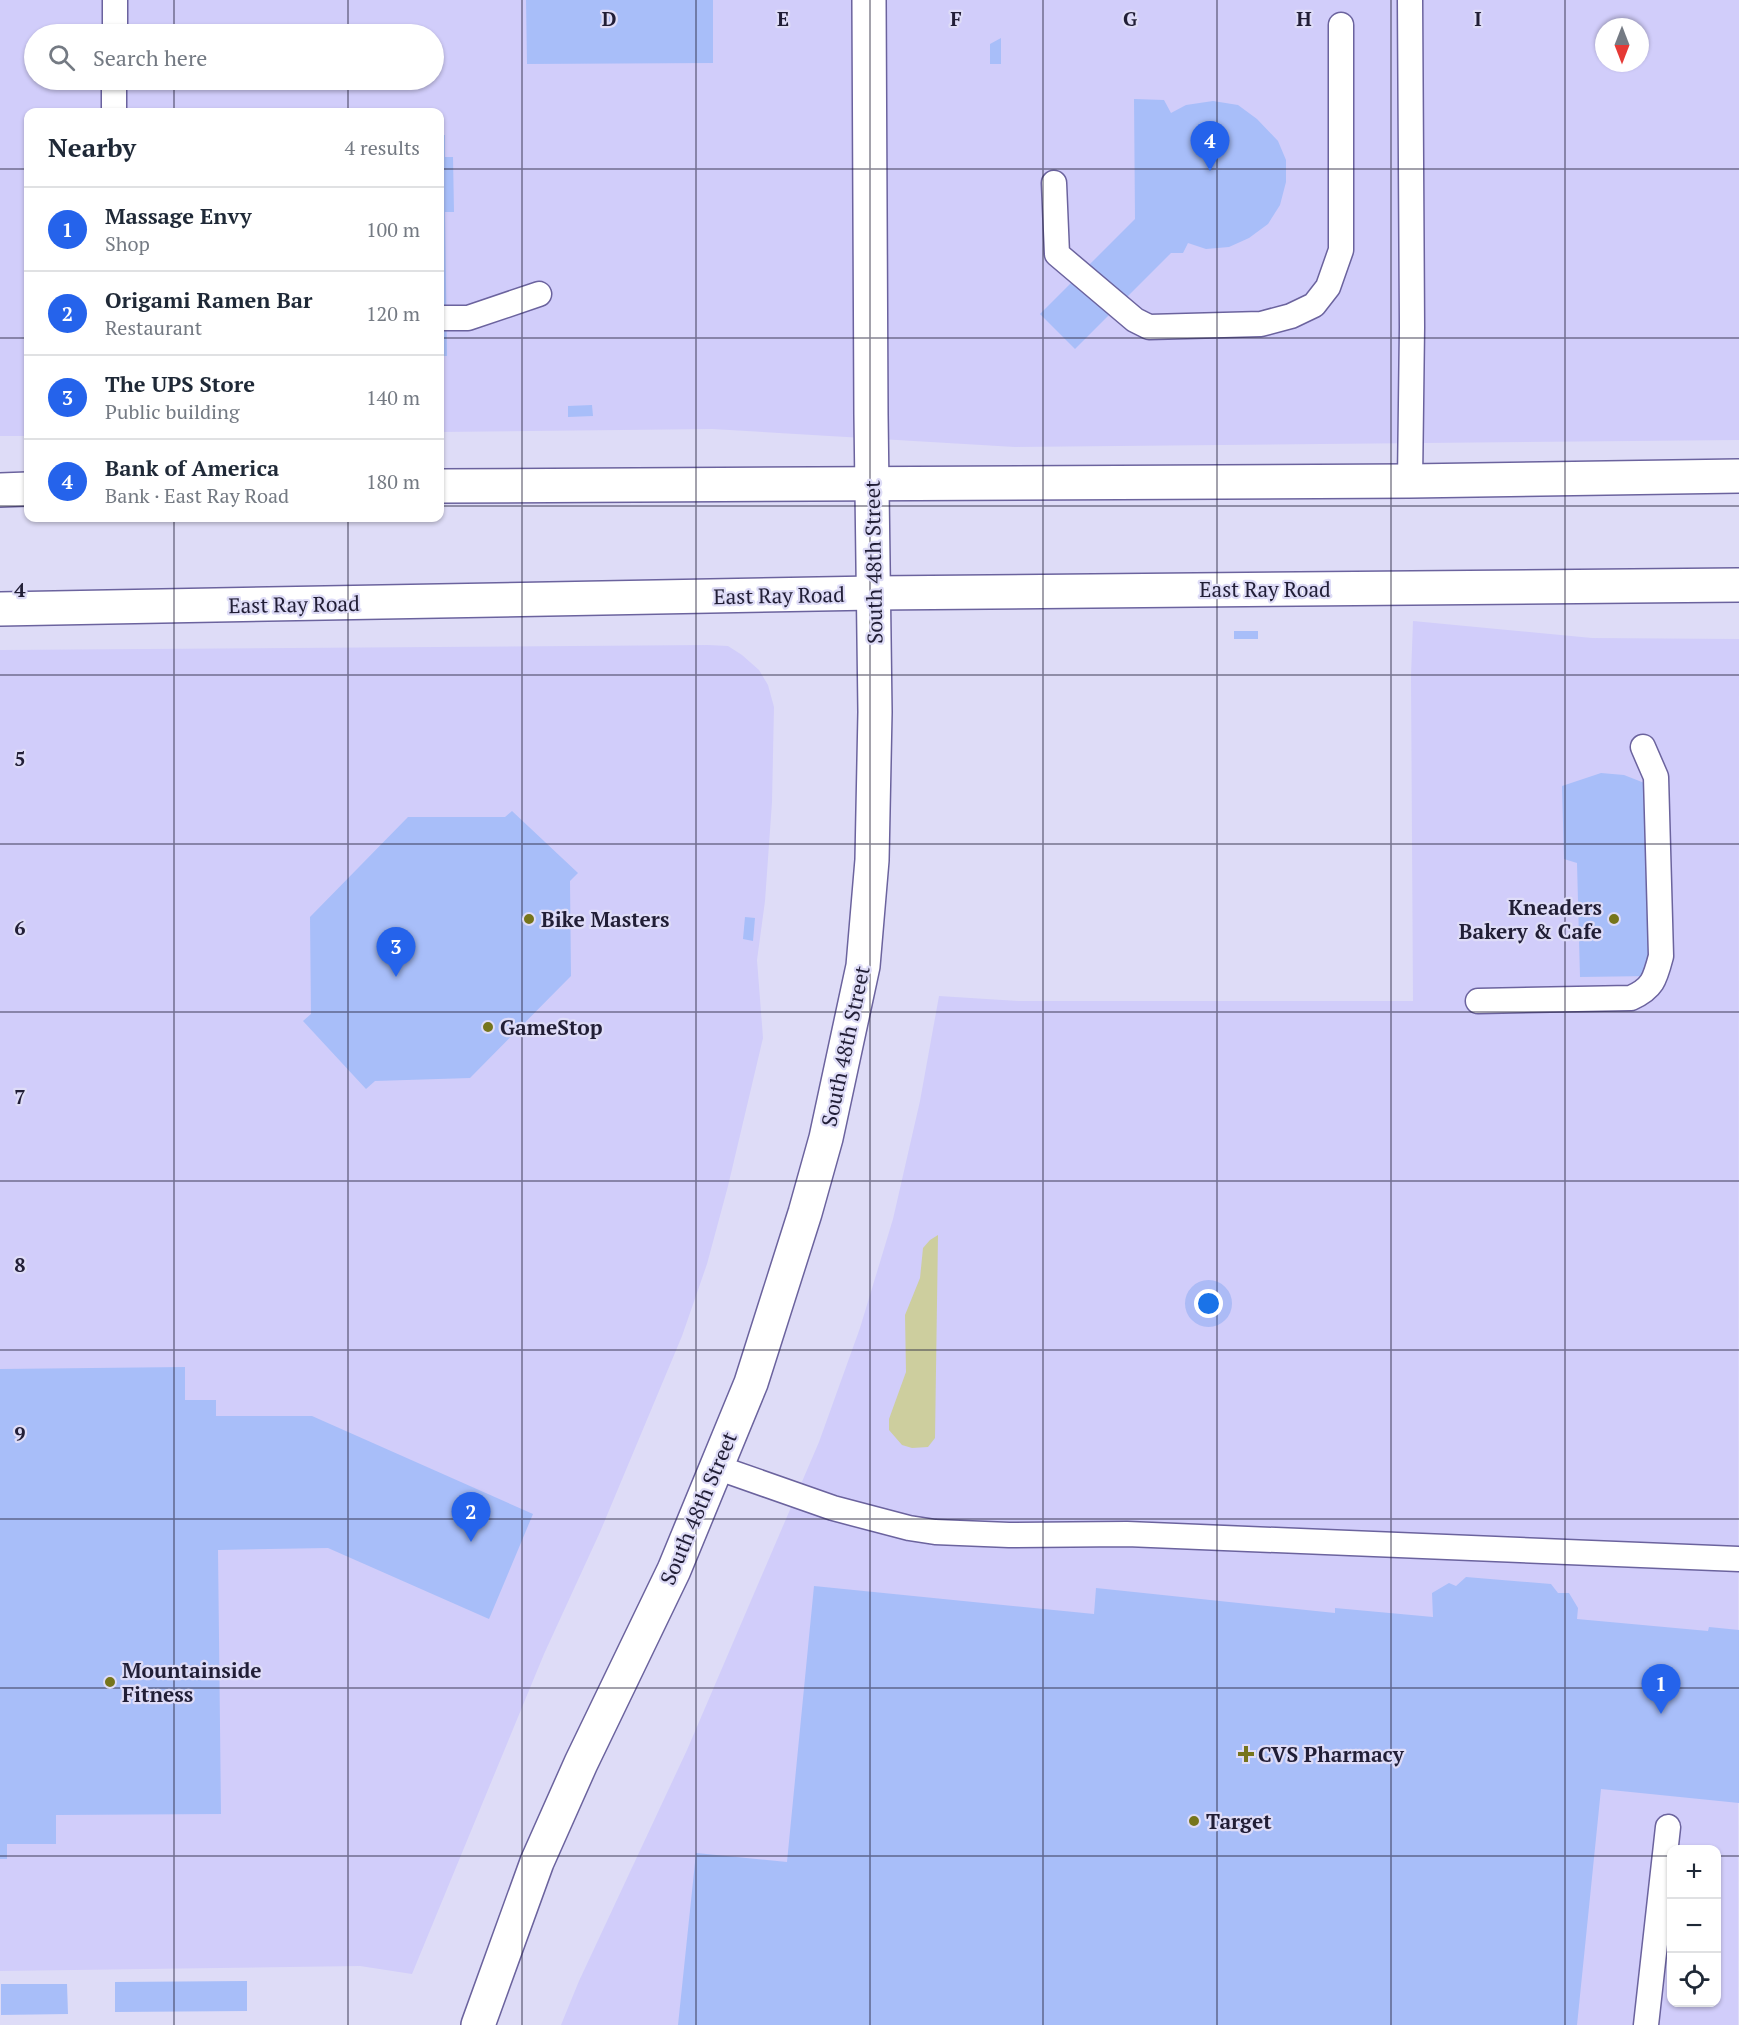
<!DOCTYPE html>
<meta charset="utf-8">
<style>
:root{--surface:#fff;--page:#f6f6f7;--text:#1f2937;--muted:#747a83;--line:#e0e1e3;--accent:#2563eb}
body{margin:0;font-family:"PT Serif",serif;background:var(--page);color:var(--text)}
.controls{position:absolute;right:18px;bottom:18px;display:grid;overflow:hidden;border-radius:12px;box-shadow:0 2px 4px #0004}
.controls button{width:54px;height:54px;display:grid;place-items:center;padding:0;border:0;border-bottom:2px solid var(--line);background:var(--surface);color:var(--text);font:30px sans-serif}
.compass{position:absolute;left:1595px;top:18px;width:54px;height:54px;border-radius:50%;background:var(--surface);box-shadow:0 2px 4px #0004;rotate:180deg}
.you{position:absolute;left:1209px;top:1304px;width:21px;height:21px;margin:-15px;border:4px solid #fff;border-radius:50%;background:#1a73e8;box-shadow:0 0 0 9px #1a73e833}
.badge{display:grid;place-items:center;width:39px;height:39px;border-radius:50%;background:var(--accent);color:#fff;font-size:20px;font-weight:700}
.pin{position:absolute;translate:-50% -50px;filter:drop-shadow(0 2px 3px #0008)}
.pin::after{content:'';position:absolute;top:32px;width:21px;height:18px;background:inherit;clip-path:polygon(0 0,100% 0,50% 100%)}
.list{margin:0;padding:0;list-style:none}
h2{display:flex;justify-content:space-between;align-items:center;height:78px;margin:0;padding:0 24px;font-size:26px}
h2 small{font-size:20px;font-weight:400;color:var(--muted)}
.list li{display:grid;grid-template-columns:39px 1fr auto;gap:18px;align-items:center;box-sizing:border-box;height:84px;padding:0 24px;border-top:2px solid var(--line)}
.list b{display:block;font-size:22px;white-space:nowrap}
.list p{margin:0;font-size:20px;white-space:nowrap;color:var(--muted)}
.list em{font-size:20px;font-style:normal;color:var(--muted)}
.icon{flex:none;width:33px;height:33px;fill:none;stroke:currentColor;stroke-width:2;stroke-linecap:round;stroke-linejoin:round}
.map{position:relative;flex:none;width:1739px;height:2025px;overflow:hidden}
.search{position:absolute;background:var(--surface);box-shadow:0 2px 4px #0004;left:24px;top:24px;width:420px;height:66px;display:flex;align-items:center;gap:15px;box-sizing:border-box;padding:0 21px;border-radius:33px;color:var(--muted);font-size:22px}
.panel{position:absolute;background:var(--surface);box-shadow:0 2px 4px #0004;left:24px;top:108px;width:420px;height:414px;border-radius:12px}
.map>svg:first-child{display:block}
.built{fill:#d1cdfa;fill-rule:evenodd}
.green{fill:#cdce9e}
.building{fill:#a8bef9}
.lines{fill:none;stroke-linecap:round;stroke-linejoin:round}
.service-casing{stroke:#6b639e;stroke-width:27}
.secondary-casing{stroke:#6b639e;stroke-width:36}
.service{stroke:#fff;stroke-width:24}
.secondary{stroke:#fff;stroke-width:33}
.grid{fill:none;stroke:#211e36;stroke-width:1.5;stroke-opacity:0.55}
.poi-dot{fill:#76751b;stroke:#dedcf7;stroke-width:2}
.labels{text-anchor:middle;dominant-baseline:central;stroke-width:4.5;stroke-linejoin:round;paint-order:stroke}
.street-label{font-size:21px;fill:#211e36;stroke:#dedcf7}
.poi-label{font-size:21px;font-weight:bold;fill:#211e36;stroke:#dedcf7;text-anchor:start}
.grid-label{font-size:20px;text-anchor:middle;font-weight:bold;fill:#211e36;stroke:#dedcf7;stroke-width:4.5;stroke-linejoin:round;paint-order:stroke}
</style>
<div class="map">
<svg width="1739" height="2025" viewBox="0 0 1739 2025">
<rect width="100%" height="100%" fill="#dedcf7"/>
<g class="built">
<path d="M0,0h1739v440l-724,7 -303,-18 -272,3v-320h-412v324h-28zM1604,27h36v36h-36zM34,34h400v46h-400z"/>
<path d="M1413,621l179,17 147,1 -1,1386h-1177l18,-44 108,-231 132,-308 41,-114 33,-109 27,-118 19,-105 79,5h395l-2,-325zM1672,1850h44v152h-44z"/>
<path d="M708,645l20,1 14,9 17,15 9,15 6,22 -2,95 -7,99 -8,59 6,78 -35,148 -21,78 -25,72 -82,196 -56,122 -132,320 -52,-8 -360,5v-1321z"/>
</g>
<path class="green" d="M938,1235l-3,203 -7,9 -16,1 -10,-3 -13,-15v-11l17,-47 -1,-57 15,-37 3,-30 7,-8z"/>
<g class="building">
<path d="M526,0h187v63l-186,1z"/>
<path d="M1001,38v26h-11v-20z"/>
<path d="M1134,99l30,1 7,13 15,-8 27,-4 25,4 19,14 21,22 8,19v22l-6,23 -12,19 -19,14 -20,9 -23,2 -18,-6 -5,10h-12l-96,96 -35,-35 95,-95z"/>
<path d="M440,135h5v22h8l1,55h-9l2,144h-7z"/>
<path d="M592,405l1,11 -25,1v-11z"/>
<rect x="1234" y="631" width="24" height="8"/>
<path d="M1601,773l23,2 23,9 4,192 -71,1 -3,-114 -13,-4 -2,-73z"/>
<path d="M512,811l66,62 -8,8 1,95 -101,102 -95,3 -9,8 -63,-68 8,-7 -1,-97 98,-100h97z"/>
<path d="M745,917l10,1 -2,23 -10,-2z"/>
<path d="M185,1367v33h31v16h96l221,98 -44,105 -161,-71 -110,2 3,264 -165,1v29h-49v15h-7v-490z"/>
<path d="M1466,1577l85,7 7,9h11l9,15 -1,11 131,12 1,-4 30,3v173l-138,-14 -24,236h-899l18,-172 91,9 27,-276 280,28 2,-26 239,25v-5l98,9 -1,-24 17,-10 7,3z"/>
<path d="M247,1981v30l-132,1v-30z"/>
<path d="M1,1984h66l1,30 -67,1z"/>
</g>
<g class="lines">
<g class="service-casing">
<g id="service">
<path d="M1410,0l2,327 -2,154"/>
<path d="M115,34v-34"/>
<path d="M114,112v-32"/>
<path d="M1054,183l3,71 78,66 14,7 112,-3 30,-8 23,-11 14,-18 13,-37v-225"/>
<path d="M440,318h28l71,-24"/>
<path d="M1478,1001l153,-3c22,-10 24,-19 30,-42l-5,-179 -13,-30"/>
<path d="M716,1467l117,41 76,20 26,4 74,3 118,-1 612,25"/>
<path d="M1646,2025l22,-198"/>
</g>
</g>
<g class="secondary-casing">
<g id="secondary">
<path d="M440,486l970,-5 329,-5"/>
<path d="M0,490l28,-1"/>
<path d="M0,609l874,-16 865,-8"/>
<path d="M478,2025l59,-163 44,-99 93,-193 77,-187 54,-170 21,-75 37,-172 9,-106 3,-148 -4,-297 -2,-415"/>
</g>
</g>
<use href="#service" class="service"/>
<use href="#secondary" class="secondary"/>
</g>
<path class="grid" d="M174,0v34M348,0v34M522,0v2025M696,0v2025M870,0v2025M1043,0v2025M1217,0v2025M1391,0v2025M1565,0v2025M174,80v32M348,80v32M0,169h28M440,169h1299M0,338h28M440,338h1299M0,506h28M440,506h1299M174,518v1507M348,518v1507M0,675h1739M0,844h1739M0,1012h1739M0,1181h1739M0,1350h1739M0,1519h1739M0,1688h1739M0,1856h1672M1716,1856h23"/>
<g class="poi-dot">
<circle cx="529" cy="919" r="6"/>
<circle cx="1614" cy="919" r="6"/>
<circle cx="488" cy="1027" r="6"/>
<circle cx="110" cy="1682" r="6"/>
<path d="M1243 1745h6v6h6v6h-6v6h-6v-6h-6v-6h6z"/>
<circle cx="1194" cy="1821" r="6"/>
</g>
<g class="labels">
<g class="street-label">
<text transform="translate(873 562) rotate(-91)">South 48th Street</text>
<text x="1265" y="589">East Ray Road</text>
<text transform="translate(779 595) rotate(-1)">East Ray Road</text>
<text transform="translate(294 604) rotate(-1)">East Ray Road</text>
<text transform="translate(845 1046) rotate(-78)">South 48th Street</text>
<text transform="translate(698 1508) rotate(-67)">South 48th Street</text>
</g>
<g class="poi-label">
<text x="1602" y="907" text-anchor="end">Kneaders<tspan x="1602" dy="24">Bakery &amp; Cafe</tspan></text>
<text x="541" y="919">Bike Masters</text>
<text x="500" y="1027">GameStop</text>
<text x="122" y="1670">Mountainside<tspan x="122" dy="24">Fitness</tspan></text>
<text x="1258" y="1754">CVS Pharmacy</text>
<text x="1206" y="1821">Target</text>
</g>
</g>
<g class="grid-label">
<text x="609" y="26">D</text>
<text x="783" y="26">E</text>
<text x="956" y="26">F</text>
<text x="1130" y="26">G</text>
<text x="1304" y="26">H</text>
<text x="1478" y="26">I</text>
<text x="20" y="597">4</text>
<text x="20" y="766">5</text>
<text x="20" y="935">6</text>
<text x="20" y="1104">7</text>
<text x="20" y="1272">8</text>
<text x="20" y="1441">9</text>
</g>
</svg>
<div class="controls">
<button>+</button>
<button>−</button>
<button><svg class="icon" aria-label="locate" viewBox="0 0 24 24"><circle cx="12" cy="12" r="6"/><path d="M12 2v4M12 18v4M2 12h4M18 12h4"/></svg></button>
</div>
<svg class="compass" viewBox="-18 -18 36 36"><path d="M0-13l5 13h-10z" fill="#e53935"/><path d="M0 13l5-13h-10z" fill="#747a83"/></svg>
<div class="you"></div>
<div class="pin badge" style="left:1661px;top:1714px">1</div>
<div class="pin badge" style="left:471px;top:1542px">2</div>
<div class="pin badge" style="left:396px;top:977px">3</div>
<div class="pin badge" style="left:1210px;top:171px">4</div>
<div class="search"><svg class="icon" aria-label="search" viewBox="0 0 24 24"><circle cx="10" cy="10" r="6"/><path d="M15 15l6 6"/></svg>Search here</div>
<section class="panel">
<h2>Nearby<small>4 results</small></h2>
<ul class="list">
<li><span class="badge">1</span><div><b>Massage Envy</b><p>Shop</p></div><em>100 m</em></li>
<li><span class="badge">2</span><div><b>Origami Ramen Bar</b><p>Restaurant</p></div><em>120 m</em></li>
<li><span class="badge">3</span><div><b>The UPS Store</b><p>Public building</p></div><em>140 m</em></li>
<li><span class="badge">4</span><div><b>Bank of America</b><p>Bank · East Ray Road</p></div><em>180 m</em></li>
</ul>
</section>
</div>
